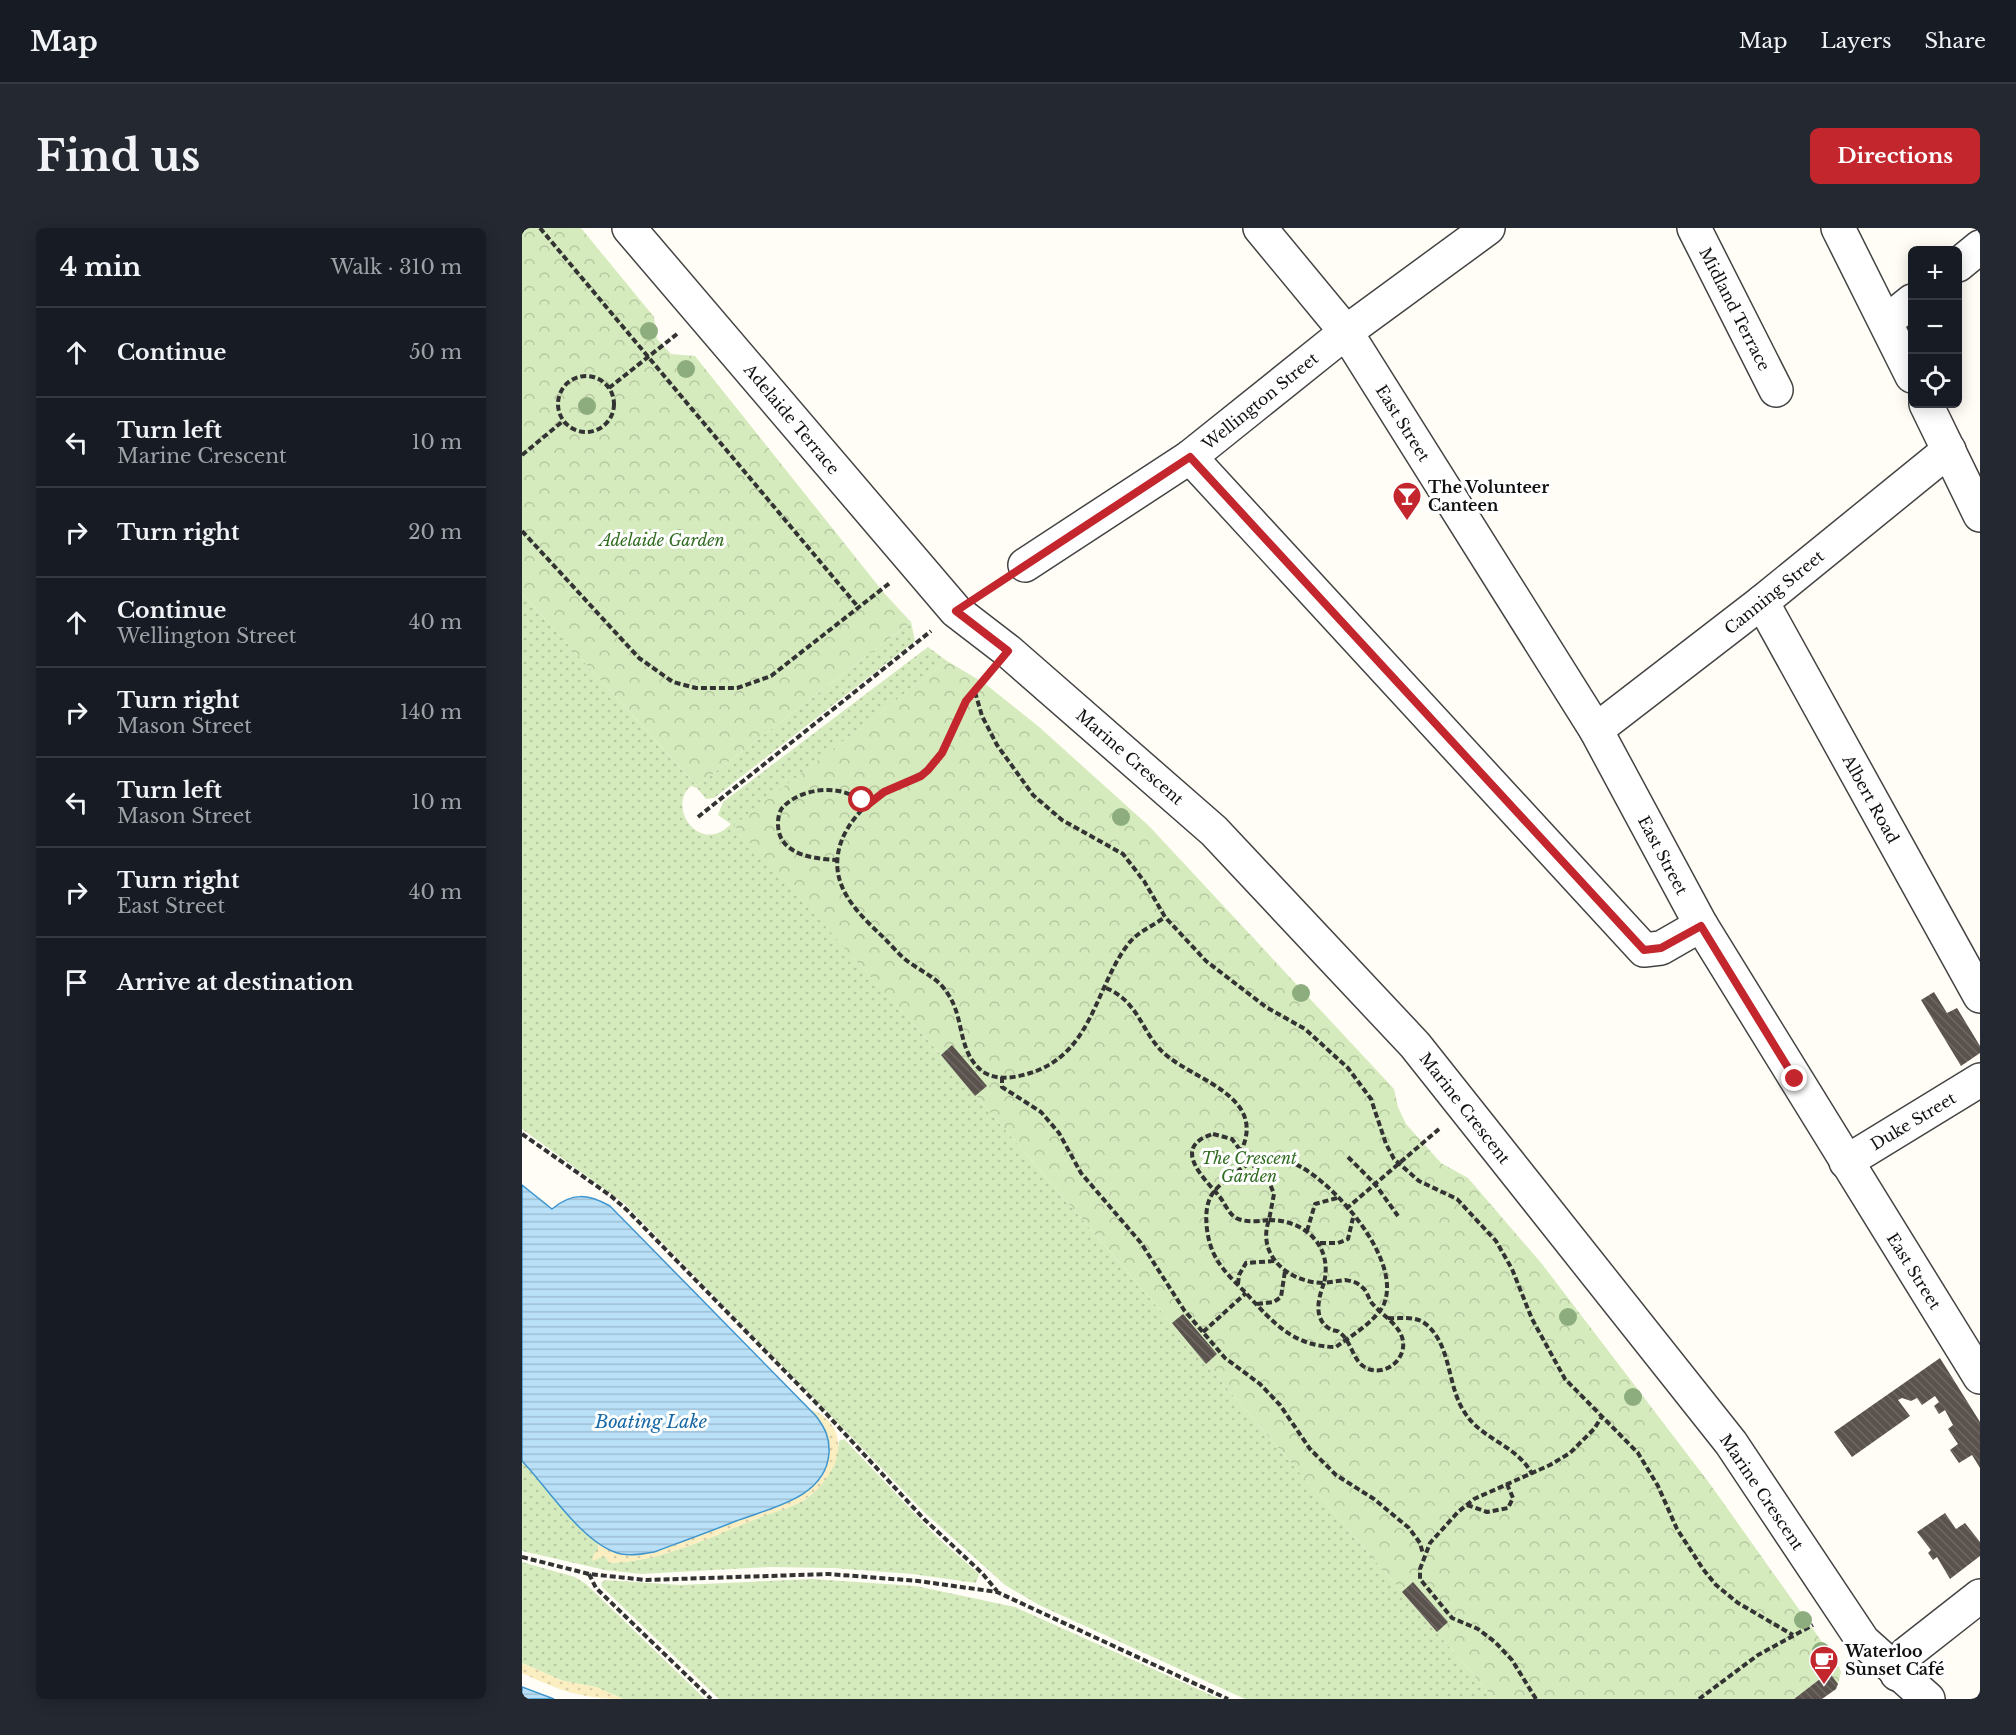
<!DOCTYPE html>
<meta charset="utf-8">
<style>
:root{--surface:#171b24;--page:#242831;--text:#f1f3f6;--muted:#9ea1a6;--line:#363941;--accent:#c4262e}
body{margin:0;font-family:"Libre Baskerville",serif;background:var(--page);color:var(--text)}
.controls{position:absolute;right:18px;top:18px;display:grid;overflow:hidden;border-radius:9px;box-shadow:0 3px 15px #0003}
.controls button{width:54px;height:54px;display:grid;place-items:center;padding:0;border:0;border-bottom:2px solid var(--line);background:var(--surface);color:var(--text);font:30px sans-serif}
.stop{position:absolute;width:18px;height:18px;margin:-14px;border:4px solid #c4262e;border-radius:50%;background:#fff}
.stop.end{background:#c4262e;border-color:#fff;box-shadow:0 2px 6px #0008}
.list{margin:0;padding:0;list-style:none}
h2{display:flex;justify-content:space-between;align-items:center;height:78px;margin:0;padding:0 24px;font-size:26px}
h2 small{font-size:20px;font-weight:400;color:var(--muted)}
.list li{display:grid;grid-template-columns:39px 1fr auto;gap:18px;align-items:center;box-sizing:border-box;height:90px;padding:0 24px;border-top:2px solid var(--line)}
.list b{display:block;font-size:22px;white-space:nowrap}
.list p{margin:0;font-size:20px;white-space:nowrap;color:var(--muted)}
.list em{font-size:20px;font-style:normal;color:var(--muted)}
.icon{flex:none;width:33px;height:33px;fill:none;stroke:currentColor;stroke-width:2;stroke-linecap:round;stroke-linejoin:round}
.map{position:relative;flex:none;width:1458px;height:1471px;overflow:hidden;border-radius:9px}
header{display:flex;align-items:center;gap:36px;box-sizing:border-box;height:84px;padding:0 30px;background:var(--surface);border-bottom:2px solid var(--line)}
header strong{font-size:28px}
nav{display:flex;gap:33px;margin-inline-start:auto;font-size:21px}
.intro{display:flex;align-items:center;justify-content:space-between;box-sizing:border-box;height:144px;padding:0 36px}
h1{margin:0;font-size:42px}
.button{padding:15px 27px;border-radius:9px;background:var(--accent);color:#fff;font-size:21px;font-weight:700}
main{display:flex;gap:36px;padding:0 36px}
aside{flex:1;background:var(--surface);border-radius:9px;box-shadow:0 3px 15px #0003}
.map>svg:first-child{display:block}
.grass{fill:url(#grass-dots)}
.sand{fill:url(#sand-dots)}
.park{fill:url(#park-crowns)}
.water{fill:url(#water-rules);stroke:#3f96cf;stroke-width:1.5}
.building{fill:url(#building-back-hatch)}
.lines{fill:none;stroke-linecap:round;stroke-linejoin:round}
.minor-casing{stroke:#444;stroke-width:36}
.path{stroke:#333;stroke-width:4;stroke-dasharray:6 3;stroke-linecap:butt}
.minor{stroke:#fff;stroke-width:33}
.tree{fill:#8dad7f}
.route{stroke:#c4262e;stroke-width:8}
.labels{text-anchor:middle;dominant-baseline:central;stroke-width:6;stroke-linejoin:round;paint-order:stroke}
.street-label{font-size:16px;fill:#111;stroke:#fff}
.poi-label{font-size:16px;font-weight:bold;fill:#111;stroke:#fff;text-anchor:start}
.park-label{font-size:16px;font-style:italic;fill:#2f6b1f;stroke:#fff}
.water-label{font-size:18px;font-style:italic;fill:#1768a6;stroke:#fff}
</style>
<header>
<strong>Map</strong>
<nav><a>Map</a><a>Layers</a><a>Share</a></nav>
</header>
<div class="intro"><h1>Find us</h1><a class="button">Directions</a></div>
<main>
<aside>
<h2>4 min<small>Walk · 310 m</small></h2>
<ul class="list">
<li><svg class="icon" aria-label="ahead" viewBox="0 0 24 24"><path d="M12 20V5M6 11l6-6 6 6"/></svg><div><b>Continue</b></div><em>50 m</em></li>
<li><svg class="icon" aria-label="left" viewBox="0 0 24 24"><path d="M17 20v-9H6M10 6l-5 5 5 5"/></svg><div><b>Turn left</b><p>Marine Crescent</p></div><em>10 m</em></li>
<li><svg class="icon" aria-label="right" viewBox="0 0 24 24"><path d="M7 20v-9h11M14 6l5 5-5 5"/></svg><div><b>Turn right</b></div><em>20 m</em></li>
<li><svg class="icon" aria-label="ahead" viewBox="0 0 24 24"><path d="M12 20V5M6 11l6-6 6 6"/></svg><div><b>Continue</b><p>Wellington Street</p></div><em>40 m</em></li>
<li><svg class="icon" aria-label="right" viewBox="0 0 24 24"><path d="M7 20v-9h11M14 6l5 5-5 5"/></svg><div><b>Turn right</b><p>Mason Street</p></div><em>140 m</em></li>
<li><svg class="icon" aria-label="left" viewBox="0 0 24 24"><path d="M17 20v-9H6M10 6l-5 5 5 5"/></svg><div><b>Turn left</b><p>Mason Street</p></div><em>10 m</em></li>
<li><svg class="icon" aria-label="right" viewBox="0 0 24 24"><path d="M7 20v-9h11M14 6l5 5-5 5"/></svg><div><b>Turn right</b><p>East Street</p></div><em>40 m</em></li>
<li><svg class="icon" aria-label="arrive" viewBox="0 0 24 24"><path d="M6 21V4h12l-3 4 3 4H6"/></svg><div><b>Arrive at destination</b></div></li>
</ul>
</aside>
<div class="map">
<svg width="1458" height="1471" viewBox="0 0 1458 1471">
<defs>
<pattern id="grass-dots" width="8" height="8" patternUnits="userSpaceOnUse" patternTransform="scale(1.5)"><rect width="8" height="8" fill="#d5ebbd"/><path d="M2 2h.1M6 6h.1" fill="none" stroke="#b6c8a1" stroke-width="1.8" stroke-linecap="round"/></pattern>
<pattern id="sand-dots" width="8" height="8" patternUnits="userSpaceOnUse" patternTransform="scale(1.5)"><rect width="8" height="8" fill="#fbeec1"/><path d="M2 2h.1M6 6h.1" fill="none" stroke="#d6cba5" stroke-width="1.8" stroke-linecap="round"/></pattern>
<pattern id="park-crowns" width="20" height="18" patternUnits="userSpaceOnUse" patternTransform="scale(1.5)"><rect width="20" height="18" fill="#d5ebbd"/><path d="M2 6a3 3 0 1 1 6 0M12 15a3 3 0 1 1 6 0" fill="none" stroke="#b6c8a1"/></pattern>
<pattern id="water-rules" width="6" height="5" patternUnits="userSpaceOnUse" patternTransform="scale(1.5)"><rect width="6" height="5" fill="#b9e0f7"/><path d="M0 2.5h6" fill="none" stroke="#9ebfd3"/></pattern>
<pattern id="building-back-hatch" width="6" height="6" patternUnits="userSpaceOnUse" patternTransform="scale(1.5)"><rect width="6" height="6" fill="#5a524d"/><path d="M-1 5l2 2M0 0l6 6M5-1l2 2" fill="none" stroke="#6d6662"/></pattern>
</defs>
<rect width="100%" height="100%" fill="#fffdf5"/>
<g class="grass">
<path d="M0,366l175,192 214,-164 4,19 -201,157 -8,1 -9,-11 -6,-2c-25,21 9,70 40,38l-13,-9 5,-13 205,-155 19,14 -212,164 206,230 553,644h-249l-206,-94 -34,-20 -81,-73 -299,-308 -103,-75z"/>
<path d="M322,1211l93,98 42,37 -3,9 -64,-9 -79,-6 -63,-1 -129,7 -36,-4 -83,-19v-90l59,66 17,15v8l-5,10 12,-4 4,7c53,-1 105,-28 154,-47 13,-5 31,-9 43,-17 18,-13 31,-36 33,-58z"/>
<path d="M0,1334l53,15 11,7 119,115h-82l-27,-12 -33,-6 -41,-18z"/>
<path d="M290,1351l104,7 99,21 205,92h-501l-117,-112 -1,-4 4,-3 75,5z"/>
</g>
<g class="sand">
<path d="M288,1182c10,1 23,13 26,23 9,25 -11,53 -31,66 -13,9 -32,13 -47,19 -47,19 -98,44 -149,45l-4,-7 -13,5 2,-7 4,-4v-8l22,12 19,1 182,-76c14,-24 9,-49 -11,-69z"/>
<path d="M0,1435l41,18 33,6 27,12c-40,0 -65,-9 -101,-26z"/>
</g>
<g class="park">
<path d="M0,0h59l73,89 3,22 14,15 24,2 189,237 27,29 -214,164 -175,-192z"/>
<path d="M425,433l37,22 54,43 111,100 245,263 4,18 8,17 35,39 27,15 74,86 168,220 127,179 4,9 -3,12 -9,-12 -35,27h-300l-553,-644 -207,-230z"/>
</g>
<g class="water">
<path d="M0,957l30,24c20,-17 36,-15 58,-3l206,210c9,12 14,22 13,37 -3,45 -59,55 -93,68 -27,11 -55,21 -82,31 -11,2 -21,4 -33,2 -37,-8 -73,-66 -99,-93z"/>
<path d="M0,1459l32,12h-32z"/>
</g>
<g class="building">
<path d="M1412,764l13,21 10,-5 23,38v7l-19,13 -40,-66z"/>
<path d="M430,817l35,41 -12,10 -34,-41z"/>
<path d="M661,1086l34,40 -11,10 -34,-41z"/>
<path d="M1418,1130l40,64v46l-8,-13 -13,8 -9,-13 8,-6 -10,-15 5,-4 -8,-15 -6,4 -5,-8 5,-4 -4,-6 -13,9 -5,-7 -6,3 -9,-3 -4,2 12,16 -58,41 -18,-25z"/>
<path d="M1423,1285l11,16 9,-6 15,19v14l-30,23 -13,-22 -4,3 -5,-7 3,-3 -14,-18z"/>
<path d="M891,1354l35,40 -11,10 -35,-40z"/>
<path d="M1307,1444l9,12 -2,5 -14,10h-28z"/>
</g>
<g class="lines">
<g class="minor-casing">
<g id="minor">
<path d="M107,0l327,383 52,40 206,180 201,214 316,398 132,198 65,58"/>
<path d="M738,0l86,104 250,398 105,195 279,452"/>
<path d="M1172,0l82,162"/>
<path d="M1316,0l74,148"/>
<path d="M1436,37l22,-18"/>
<path d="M1364,94l26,-21"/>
<path d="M1404,176l54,111"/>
<path d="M668,229l454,493 17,-2 40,-23"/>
<path d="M503,337l165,-108 156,-125 142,-104"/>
<path d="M1240,374l218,394"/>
<path d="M1074,502l166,-128 187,-152"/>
<path d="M1324,934l134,-82"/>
<path d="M1375,1446l9,-20 74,-58"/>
</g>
</g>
<g class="path">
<path d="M18,0l319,380"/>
<circle cx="64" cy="176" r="28"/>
<path d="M87,160l68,-54"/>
<path d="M0,227l41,-34"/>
<path d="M0,303l117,127 34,24 23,6h41l34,-12 120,-94"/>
<path d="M461,365l17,-11"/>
<path d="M465,449c-6,8 -14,15 -20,24 -15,21 -19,47 -37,67 -10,12 -26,15 -40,21 -23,11 -48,38 -52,65 -6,36 23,62 46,84 8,8 16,18 26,25 14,10 28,15 38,31 17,25 9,57 34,77 13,10 33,7 48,2 63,-19 65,-87 99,-130 10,-12 24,-17 36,-26"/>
<path d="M453,464l7,24 15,29 36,50 29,25 61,34 21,27 21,36 41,44 60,46 39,22 43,39 23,31 15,45 8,15 25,22 38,18 39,42 16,28 20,50 33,60 73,74 20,33 19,43 26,40 13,16 22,18 55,32"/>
<path d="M176,589l233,-186"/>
<path d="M316,632c-24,-1 -60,-5 -60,-36 0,-6 1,-13 5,-17 20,-21 64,-24 83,-1"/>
<path d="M584,760c35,15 35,46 60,67 31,26 101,42 75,96"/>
<path d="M480,849v10l39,25 18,21 22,40 60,70 43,67 41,48 35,26 20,21 30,44 26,26 38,24 35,29 11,15 3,11"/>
<path d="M0,906l89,62 17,15 192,196 104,112 58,54 15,18"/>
<path d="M691,906l19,5 17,23 19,17 6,15 -5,26c-10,1 -23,3 -33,-2 -8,-5 -11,-15 -17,-22 -15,-18 -49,-49 -6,-62z"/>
<path d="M739,929c14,0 28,3 40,10 35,19 101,93 83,137 -8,17 -33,32 -48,43 -42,0 -64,-25 -90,-54 -10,-10 -23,-22 -30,-35 -9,-15 -14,-46 -5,-62 7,-13 37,-33 50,-39z"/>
<path d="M826,929l27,27 23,32"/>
<path d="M824,981l93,-80"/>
<path d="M747,992c36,0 64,26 55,63 -34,0 -68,-27 -55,-63z"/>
<path d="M785,1003l8,-27 22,-6"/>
<path d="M798,1015h18l10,-4 5,-21"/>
<path d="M823,1052c6,1 12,2 17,7 5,4 6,10 9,15 10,13 29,22 32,39 3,21 -22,38 -40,25 -11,-8 -12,-26 -24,-34 -2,-2 -6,-1 -9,-3 -17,-10 -12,-30 -6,-46z"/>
<path d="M716,1056l1,-9 7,-12 28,-2"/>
<path d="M735,1076l17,-2 7,-5 4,-26"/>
<path d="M866,1090c14,1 28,-3 39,7 25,22 20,62 38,88 17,27 52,32 67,61"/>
<path d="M681,1104l43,-39"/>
<path d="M945,1277l20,7 21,-4 5,-10 -6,-14"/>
<path d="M0,1329l67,17 57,6 183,-6 89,7 79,11 231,107"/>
<path d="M67,1346l7,14 115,111"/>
<path d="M1014,1471l-24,-39 -17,-18 -17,-13 -26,-11 -32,-39v-10l10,-26 28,-31 16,-13 76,-34 20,-12 24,-24 7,-11"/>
<path d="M1177,1471l59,-44 55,-30"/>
</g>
<use href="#minor" class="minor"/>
</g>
<g class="tree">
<circle cx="127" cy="103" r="9"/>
<circle cx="164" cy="141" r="9"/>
<circle cx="65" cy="178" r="9"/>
<circle cx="599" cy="589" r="9"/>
<circle cx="779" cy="765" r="9"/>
<circle cx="1046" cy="1089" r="9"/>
<circle cx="1111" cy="1169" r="9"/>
<circle cx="1281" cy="1392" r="9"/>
<circle cx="1299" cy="1423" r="9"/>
</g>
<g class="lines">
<path class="route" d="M340,572l4,6 18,-14 37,-16 7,-6 14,-17 24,-52 42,-50 -52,-40 234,-154 454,493 17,-2 40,-22 94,153"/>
</g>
<defs>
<g id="bar-pin" transform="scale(1.5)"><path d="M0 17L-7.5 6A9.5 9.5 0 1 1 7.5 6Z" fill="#c4262e" stroke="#fff"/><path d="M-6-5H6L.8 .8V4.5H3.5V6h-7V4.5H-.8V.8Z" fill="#fff"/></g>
<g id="cafe-pin" transform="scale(1.5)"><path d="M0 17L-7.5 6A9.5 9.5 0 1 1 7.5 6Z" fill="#c4262e" stroke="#fff"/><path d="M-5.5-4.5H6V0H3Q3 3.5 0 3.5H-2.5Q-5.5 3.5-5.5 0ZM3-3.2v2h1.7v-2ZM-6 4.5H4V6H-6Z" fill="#fff"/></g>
</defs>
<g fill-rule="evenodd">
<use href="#bar-pin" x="885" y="268"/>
<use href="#cafe-pin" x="1302" y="1432"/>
</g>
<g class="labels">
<g class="street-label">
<text transform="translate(1213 81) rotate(63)">Midland Terrace</text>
<text transform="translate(738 173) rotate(-39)">Wellington Street</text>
<text transform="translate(270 191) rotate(50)">Adelaide Terrace</text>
<text transform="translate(881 195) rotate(58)">East Street</text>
<text transform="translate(1252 364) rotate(-39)">Canning Street</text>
<text transform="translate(608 529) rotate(41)">Marine Crescent</text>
<text transform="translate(1349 571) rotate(61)">Albert Road</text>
<text transform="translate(1141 627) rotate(62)">East Street</text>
<text transform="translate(943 880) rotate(52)">Marine Crescent</text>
<text transform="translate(1391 893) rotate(-31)">Duke Street</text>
<text transform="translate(1392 1043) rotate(58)">East Street</text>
<text transform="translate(1240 1264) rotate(56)">Marine Crescent</text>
</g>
<g class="poi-label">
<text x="906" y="259">The Volunteer<tspan x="906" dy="18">Canteen</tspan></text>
<text x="1323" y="1423">Waterloo<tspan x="1323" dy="18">Sunset Café</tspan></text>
</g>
<g class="park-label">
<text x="140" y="312">Adelaide Garden</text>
<text x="727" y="930">The Crescent<tspan x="727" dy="18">Garden</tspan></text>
</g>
<g class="water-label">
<text x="129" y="1194">Boating Lake</text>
</g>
</g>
</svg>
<div class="controls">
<button>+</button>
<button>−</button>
<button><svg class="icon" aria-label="locate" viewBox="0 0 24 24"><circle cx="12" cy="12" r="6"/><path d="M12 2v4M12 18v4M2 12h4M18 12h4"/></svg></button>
</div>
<div class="stop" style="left:340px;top:572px"></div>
<div class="stop end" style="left:1273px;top:851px"></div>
</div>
</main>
